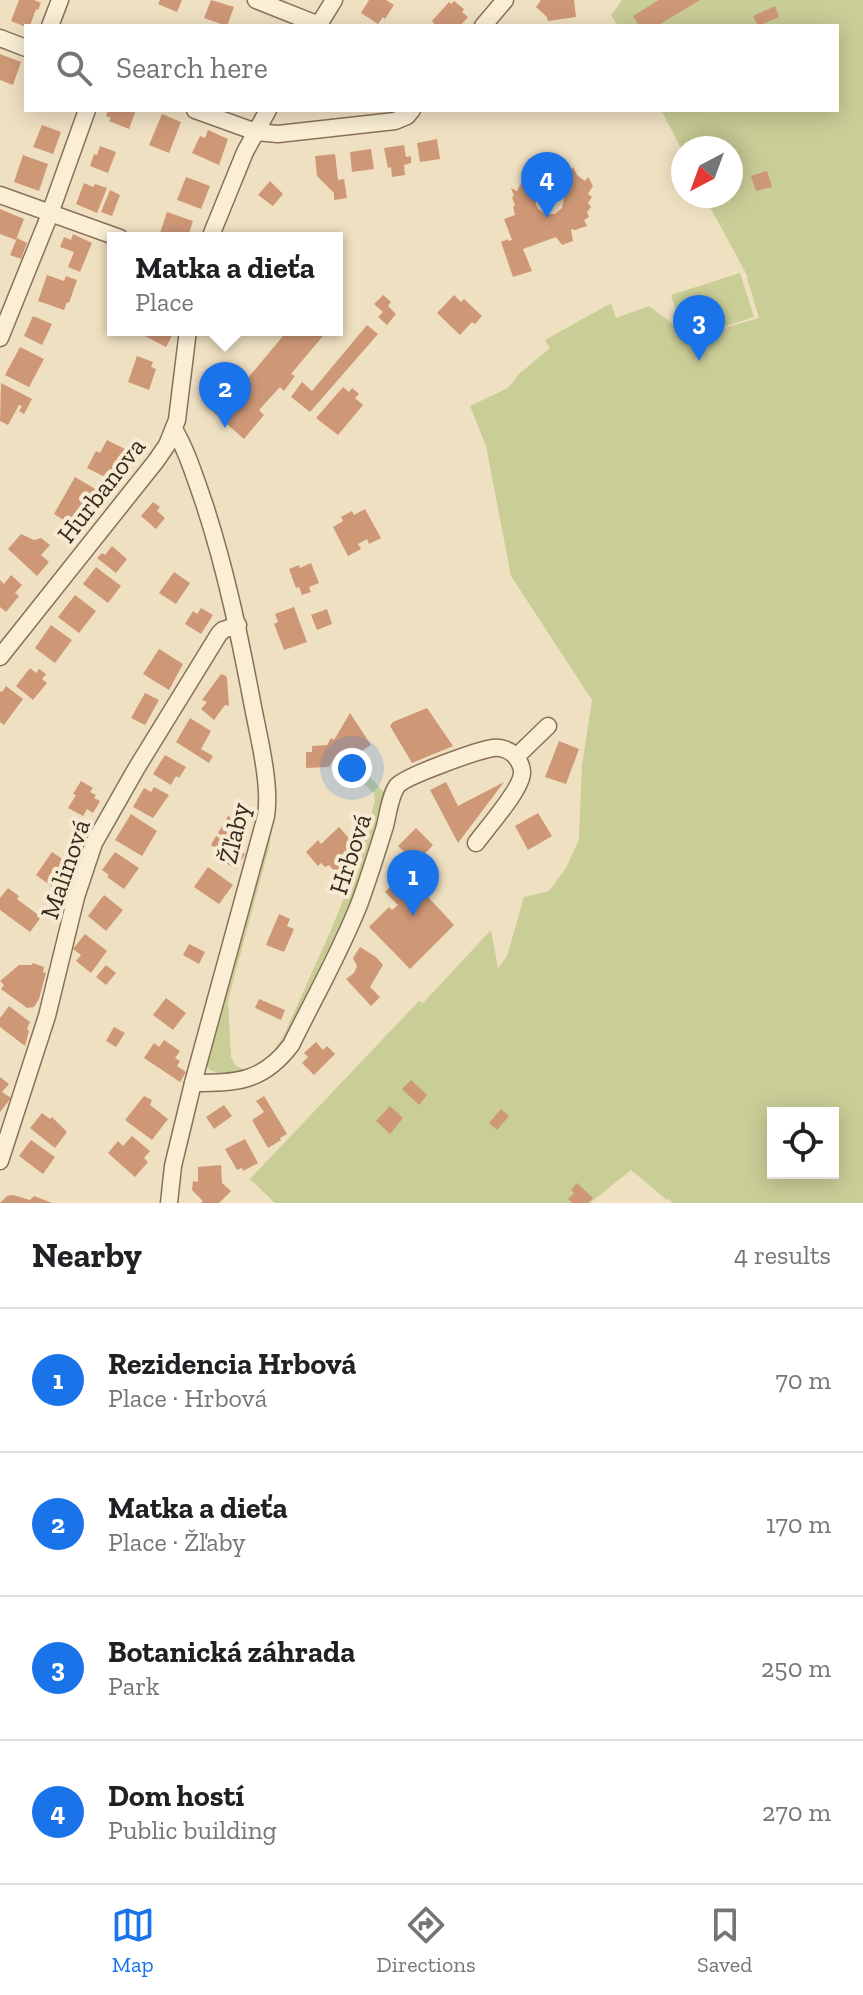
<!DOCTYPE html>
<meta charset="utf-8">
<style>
:root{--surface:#fff;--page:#f6f6f6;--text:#202124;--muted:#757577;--line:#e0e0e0;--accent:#1a73e8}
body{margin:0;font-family:"Zilla Slab",serif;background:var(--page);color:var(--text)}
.controls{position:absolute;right:24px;bottom:24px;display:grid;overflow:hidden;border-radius:0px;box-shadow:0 4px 20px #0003}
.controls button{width:72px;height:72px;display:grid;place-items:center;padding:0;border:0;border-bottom:2px solid var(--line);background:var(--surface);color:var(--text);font:40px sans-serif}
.compass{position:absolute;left:671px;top:136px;width:72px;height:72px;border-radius:50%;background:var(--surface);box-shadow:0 4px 20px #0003;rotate:221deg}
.you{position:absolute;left:352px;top:768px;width:28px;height:28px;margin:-20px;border:6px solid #fff;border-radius:50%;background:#1a73e8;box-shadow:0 0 0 12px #1a73e833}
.badge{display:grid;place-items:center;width:52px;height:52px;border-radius:50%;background:var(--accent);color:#fff;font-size:26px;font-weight:700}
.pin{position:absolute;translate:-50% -66px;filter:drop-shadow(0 2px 4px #0008)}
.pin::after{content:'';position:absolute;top:42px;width:28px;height:24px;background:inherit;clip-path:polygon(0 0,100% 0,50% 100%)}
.popup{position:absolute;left:107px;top:232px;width:236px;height:104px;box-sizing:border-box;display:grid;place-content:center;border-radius:0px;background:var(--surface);filter:drop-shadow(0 2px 6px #0005);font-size:26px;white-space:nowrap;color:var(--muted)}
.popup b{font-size:30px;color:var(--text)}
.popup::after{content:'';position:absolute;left:50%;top:100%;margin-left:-16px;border:16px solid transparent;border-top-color:var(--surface)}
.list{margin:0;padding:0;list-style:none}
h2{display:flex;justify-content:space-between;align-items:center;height:104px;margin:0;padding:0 32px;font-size:34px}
h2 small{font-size:26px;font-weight:400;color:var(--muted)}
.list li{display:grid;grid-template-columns:52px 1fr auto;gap:24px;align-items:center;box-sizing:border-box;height:144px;padding:0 32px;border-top:2px solid var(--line)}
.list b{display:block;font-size:30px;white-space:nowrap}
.list p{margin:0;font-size:26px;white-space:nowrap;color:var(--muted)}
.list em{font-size:26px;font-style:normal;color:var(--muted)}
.icon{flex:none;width:44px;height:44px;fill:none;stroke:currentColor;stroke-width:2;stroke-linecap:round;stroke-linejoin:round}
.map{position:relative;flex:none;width:863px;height:1203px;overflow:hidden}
.search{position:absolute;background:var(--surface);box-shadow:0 4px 20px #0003;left:24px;right:24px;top:24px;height:88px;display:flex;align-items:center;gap:20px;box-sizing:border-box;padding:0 28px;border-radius:0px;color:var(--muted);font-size:30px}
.sheet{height:680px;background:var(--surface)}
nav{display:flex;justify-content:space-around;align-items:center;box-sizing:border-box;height:112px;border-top:2px solid var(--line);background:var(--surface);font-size:22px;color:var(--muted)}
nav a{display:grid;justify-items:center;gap:4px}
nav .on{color:var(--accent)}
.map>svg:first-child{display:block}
.green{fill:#c9cd96;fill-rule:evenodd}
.building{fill:#ce9877;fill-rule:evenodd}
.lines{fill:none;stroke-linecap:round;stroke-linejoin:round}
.minor-casing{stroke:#897159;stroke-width:19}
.minor{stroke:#faeed5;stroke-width:16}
.labels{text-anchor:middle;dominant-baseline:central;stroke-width:8;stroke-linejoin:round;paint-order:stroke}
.street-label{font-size:26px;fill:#392a1d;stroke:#f6ebd2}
</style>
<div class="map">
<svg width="863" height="1203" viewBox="0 0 863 1203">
<rect width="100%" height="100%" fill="#efe0c2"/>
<g class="green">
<path d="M622,0h241v1203h-190l-4,-4 -2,1 -36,-30 -41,33h-315l-25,-24 169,-178 4,2 68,-73 7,38 9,-12 17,-59 25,-6 17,-23 13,-28 3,-75 10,-65 -81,-124 -25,-130 -16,-40 38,-18 11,-14 31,-26 -5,-8 61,-34 5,-2 5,14 33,-12 25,19 6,-1 -9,-29 69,-22 14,44 -58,19 63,-18 -12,-40 1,-1 -44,-81h27v-48h-48v4l-22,-42h176v-84h-219l-7,-11zM773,1113h60v60h-60z"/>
<path d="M363,769l25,28 -44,132 -9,10 -13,22 -3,13 -30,63 -28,31 -38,7 -13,-5 -5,-7 62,-216 7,-30 -5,31 -41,152 3,57 5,9 9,4 22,-9 16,-24 48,-107 23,-57 21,-72 -1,-8 -10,-9 -5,-11z"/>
</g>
<g class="building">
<path d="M19,0h15l7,3 -3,7 -2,-1 -6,17 -4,1 -15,-6z"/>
<path d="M160,0h22l-5,12 -19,-8z"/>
<path d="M211,0l23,7 -7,19 -23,-8z"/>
<path d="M369,0h17l8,5 -9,14 -2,-2 -5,7 -17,-11z"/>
<path d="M541,0h33l2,17 -28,4 -1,-4 -11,-10z"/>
<path d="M659,0h41l-43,26h-18l-6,-10z"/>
<path d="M454,1l10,8 -2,3 6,5 -8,9h-28l2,-3 -2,-2 17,-19 2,2z"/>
<path d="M775,6l4,11 -21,9 -5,-10z"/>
<path d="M0,54l21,8 -8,23 -13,-5z"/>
<path d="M108,110h28l-7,19 -20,-8 2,-3 -5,-2z"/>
<path d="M162,114l19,8 -12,31 -20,-8z"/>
<path d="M42,125l19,7 -8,22 -20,-7z"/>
<path d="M208,130l20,9 -9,26 -27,-12 8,-17 5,2z"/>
<path d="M437,139l3,20 -20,3 -3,-19z"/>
<path d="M404,145l2,12 5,-1v7l-7,2 1,10 -13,2 -1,-10 -3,1 -4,-20z"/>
<path d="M100,146l16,6 -8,21 -18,-7 4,-12 3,1z"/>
<path d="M371,149l3,20 -22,3 -2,-20z"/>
<path d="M335,154l3,26 6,-1 3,19 -13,2v-7l-17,-17 -2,-20z"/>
<path d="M23,155l25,9 -9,27 -25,-9z"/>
<path d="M556,159l14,12 3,-4 4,8 8,6 3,-4 5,9 -5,8 4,3 -4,6 3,4 -4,5 2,5 -5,3 3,6 -12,4 -4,-1 2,12 -11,4 -6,-8 -33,12 9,22 -19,6 -12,-35 7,-3v2l4,-1 -8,-21 11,-4 -2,-9h2l-3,-9 2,-1 -3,-8 6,3 7,-13 2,3 7,-12 4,3 7,-12 10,6zM547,186l9,1 7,7 1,4 -2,10 -7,6h-9l-8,-5 -2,-4v-10l3,-4z"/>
<path d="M767,171l5,16 -16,4 -5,-15z"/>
<path d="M186,177l24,9 -9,23 -24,-9z"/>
<path d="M270,181l13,13 -10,12 -15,-11z"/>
<path d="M84,183l9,4 2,-3 12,4 -10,25 -21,-9z"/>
<path d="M110,190l10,5 -8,21 -11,-4z"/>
<path d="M0,209l24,10 -8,21 -16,-6z"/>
<path d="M167,212l26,9 -4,12 -2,-1 -2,6h-19l-7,-2z"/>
<path d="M73,234l19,9 -12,29 -12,-5 6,-15 -14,-5 4,-10 7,3z"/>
<path d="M17,238l10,5 -6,16 -11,-4z"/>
<path d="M47,275l17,6 2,-5 11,4 -8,23 -2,-1 -3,8 -26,-9z"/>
<path d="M383,295l8,7 -3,4 8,8 -9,11 -9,-8 5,-5 -9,-8z"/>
<path d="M454,295l7,7 3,-3 18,17 -7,8 -3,-2 -12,13 -23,-22z"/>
<path d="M33,316l19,8 -10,21 -18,-9z"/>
<path d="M367,325l11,9 -68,78 -19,-15 11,-15 10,9z"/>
<path d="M138,330h33l-1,2 3,2 -7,13 -29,-15z"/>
<path d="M288,330h40l-37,44 4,2 -11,15 -4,-4 -21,23 5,5 -20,24 -32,-28 15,-18 5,4z"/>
<path d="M20,347l24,12 -15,28 -24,-12z"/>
<path d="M137,356l16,6 -2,5 5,2 -7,21 -21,-8z"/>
<path d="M1,383l31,16 -8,15 -5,-3 3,-5 -3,-1 -11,20 -8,-4z"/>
<path d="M343,387l6,5 3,-4 7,6 -4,4 8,7 -25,30 -22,-17z"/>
<path d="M107,440l18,9 -16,30 -22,-11 9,-17 4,2z"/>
<path d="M75,477l22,13 -22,37 -21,-13z"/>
<path d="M153,502l7,5 -3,4 8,7 -9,11 -15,-13z"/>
<path d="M365,509l16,29 -12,6 -2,-5 -9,5 3,5 -13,7 -15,-29 10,-6 -2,-4 11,-6 2,4z"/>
<path d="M21,534l13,6 7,-2 9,7 -9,10 8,7 -12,14 -29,-27z"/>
<path d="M112,546l15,13 -11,14 -19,-15 5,-5 3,2z"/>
<path d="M311,563l8,20 -10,4 2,5 -9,3 -3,-8 -3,1 -7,-19 10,-4 1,3z"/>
<path d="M96,567l25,19 -13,17 -25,-19z"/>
<path d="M174,572l16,11 -14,21 -17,-11z"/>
<path d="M11,575l11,10 -7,8 4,3 -13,16 -6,-5v-27l4,4z"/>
<path d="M75,595l21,16 -17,22 -21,-16z"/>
<path d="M294,607l13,35 -23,8 -10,-26 4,-2 -3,-8z"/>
<path d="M201,608l12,7 -12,19 -16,-10 8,-13 4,3z"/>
<path d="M327,609l5,15 -15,6 -6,-15z"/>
<path d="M51,625l21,15 -17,23 -20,-15z"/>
<path d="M159,649l24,15 -14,26 -26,-16z"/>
<path d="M30,668l6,5 3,-4 7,5 -4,5 5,4 -14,17 -17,-14z"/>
<path d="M221,674l5,2 1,3 2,27 -4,-1 -11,15 -13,-11 6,-7 -5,-2z"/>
<path d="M6,686l17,13 -19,26 -4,-3v-31l2,1z"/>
<path d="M145,693l14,7 -14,25 -14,-7z"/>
<path d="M427,708l26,38 -41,17 -22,-37 3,-4z"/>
<path d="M350,713l21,32 -29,19 -8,-5 -5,8 -23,1v-16h6v-6l15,-1 4,-7 3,2z"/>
<path d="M190,718l21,13 -10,18 12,7 -4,7 -33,-21z"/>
<path d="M559,741l20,8 -13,35 -21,-7z"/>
<path d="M165,755l21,12 -7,11 -3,-2 -5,9 -18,-11z"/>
<path d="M81,781l12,7 -3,4 6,3 -2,3 6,3 -7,12 -6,-4 -4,7 -15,-8 8,-13 -3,-1z"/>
<path d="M446,782l12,24 46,-24 -46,61 -28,-53z"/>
<path d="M154,787l15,8 -16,23 -20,-11 11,-19 7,4z"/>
<path d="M538,813l14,23 -24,14 -13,-24z"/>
<path d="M131,814l26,17 -15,25 -27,-16z"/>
<path d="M228,816l9,6 -2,2 9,6 -9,14 -17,-11z"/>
<path d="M339,827l15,17 -9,9 2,2 -2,5 -3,4 2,4 -7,6 -8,-9 -4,2 -4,-4 -3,3 -12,-14 12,-12 3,4z"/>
<path d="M416,828l17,17 -17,18 -18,-17z"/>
<path d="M216,836l29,18 -9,15 -17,-10 4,-6 -12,-8z"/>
<path d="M52,852l19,13 -4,5 5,3 -4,6 3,2 -9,13 -26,-19z"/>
<path d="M115,852l24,16 -15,21 -17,-12 2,-2 -7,-5z"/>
<path d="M208,867l25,18 -14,19 -25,-17z"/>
<path d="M405,872l49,53 -44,44 -41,-42 20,-20 3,3 6,-5 -13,-13z"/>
<path d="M8,888l11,8 -2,3 24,18 -11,15 -30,-22v-12z"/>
<path d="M104,895l19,15 -17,21 -18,-15z"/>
<path d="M279,914l11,5 -3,7 7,3 -10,23 -18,-7z"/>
<path d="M85,934l22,17 -16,22 -15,-12 5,-6 -8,-6z"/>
<path d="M189,944l16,8 -6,12 -16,-9z"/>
<path d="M360,947l16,10 7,8 -13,22 10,10 -9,9 -25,-27 8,-6 3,-7 -4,-8z"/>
<path d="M33,963l11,4 -1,5 3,1 -7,26 -5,8 -7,1 -26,-19 3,-4 -4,-4 19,-16h12z"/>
<path d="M106,965l10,8 -10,12 -10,-8z"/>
<path d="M166,998l20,15 -13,17 -20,-15z"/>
<path d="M259,999l26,11 -4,10 -26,-12z"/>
<path d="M9,1006l21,16 -3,7 2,2 -4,15 -25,-19v-9z"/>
<path d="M114,1027l11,6 -9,14 -10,-6z"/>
<path d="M164,1040l16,11 -5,7 5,3 -3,5 9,6 -6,10 -36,-24 10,-15 5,4z"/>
<path d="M316,1042l7,8 4,-4 8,8 -21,21 -12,-12 6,-6 -4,-4z"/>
<path d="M0,1077l9,7 -7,8 9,6 -11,14z"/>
<path d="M411,1080l16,15 -8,10 -17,-16z"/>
<path d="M144,1096l8,4 -2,5 18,14 -16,21 -27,-20z"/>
<path d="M264,1096l23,38 -7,4 1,2 -13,8 -16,-28 12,-8 -8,-11z"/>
<path d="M224,1105l8,11 -18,13 -8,-12z"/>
<path d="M390,1106l13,12 -13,16 -14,-13z"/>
<path d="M501,1109l8,7 -12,14 -8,-7z"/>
<path d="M42,1113l8,6 2,-2 15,15 -12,16 -25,-20z"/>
<path d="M132,1136l18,15 -6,7 4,4 -13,15 -27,-24 10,-12 5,5z"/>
<path d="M245,1139l13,24 -15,8 -1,-3 -5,2 -12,-21z"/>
<path d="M31,1140l24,17 -12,17 -24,-18z"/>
<path d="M221,1165l1,18 9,8 -12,12h-18l2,-2 -11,-11 1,-9 5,1v-15z"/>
<path d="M577,1183l16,15 -5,5h-16l-4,-4 6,-6 -3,-3z"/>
<path d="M13,1195l17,5 4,-4 18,7h-52l7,-7z"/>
</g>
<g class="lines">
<g class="minor-casing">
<g id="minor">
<path d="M256,0l63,25"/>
<path d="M50,26l10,-26"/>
<path d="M318,26l16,-26"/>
<path d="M483,26l22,-26"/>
<path d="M0,38l26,10"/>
<path d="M195,110l61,22 22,2 117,-13 12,-5 5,-6"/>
<path d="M0,195l120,43"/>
<path d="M210,238l35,-86 23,-42"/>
<path d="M0,338l48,-119 39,-109"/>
<path d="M0,657l156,-196 11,-16 10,-25 11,-90"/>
<path d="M516,757l32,-31"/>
<path d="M193,1083c44,0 70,-1 98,-38 23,-47 50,-94 69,-143 9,-25 17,-50 25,-76 3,-12 5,-30 12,-40 8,-10 82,-36 96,-38 8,-1 17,2 22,8 4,4 7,11 7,16 1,16 -36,57 -46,71"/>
<path d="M0,1161l47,-145 29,-119 18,-54 42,-74 83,-135 4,-4 15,-5"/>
<path d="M169,1203l4,-37 20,-83 73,-267c5,-31 -7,-78 -13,-109 -13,-69 -27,-137 -49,-204 -9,-25 -16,-50 -30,-74"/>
</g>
</g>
<use href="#minor" class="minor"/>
</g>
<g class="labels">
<g class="street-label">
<text transform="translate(101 490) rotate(-52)">Hurbanova</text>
<text transform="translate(234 833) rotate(-77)">Žľaby</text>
<text transform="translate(350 854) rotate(-72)">Hrbová</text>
<text transform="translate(65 869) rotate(-71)">Malinová</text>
</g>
</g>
</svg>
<div class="controls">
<button><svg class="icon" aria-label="locate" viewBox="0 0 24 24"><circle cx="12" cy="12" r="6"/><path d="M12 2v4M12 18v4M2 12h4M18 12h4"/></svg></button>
</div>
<svg class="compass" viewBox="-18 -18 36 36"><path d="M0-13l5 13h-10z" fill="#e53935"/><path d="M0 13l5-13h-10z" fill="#757577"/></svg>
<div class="you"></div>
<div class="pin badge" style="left:413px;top:916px">1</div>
<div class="pin badge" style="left:225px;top:428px">2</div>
<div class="popup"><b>Matka a dieťa</b>Place</div>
<div class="pin badge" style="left:699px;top:361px">3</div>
<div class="pin badge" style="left:547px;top:218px">4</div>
<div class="search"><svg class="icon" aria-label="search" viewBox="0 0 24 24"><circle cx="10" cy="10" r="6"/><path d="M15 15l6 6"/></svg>Search here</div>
</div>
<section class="sheet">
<h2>Nearby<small>4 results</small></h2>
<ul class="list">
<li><span class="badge">1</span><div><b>Rezidencia Hrbová</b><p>Place · Hrbová</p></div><em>70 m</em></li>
<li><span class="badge">2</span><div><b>Matka a dieťa</b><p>Place · Žľaby</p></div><em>170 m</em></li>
<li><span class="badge">3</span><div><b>Botanická záhrada</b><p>Park</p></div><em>250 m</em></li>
<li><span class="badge">4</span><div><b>Dom hostí</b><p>Public building</p></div><em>270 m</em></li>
</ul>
</section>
<nav>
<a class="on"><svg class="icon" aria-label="map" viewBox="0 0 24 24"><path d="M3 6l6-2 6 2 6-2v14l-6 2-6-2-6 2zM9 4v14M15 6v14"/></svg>Map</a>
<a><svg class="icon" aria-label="directions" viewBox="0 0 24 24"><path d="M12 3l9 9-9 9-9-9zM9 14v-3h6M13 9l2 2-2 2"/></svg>Directions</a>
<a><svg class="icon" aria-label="saved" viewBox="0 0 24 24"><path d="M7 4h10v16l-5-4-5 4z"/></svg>Saved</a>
</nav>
